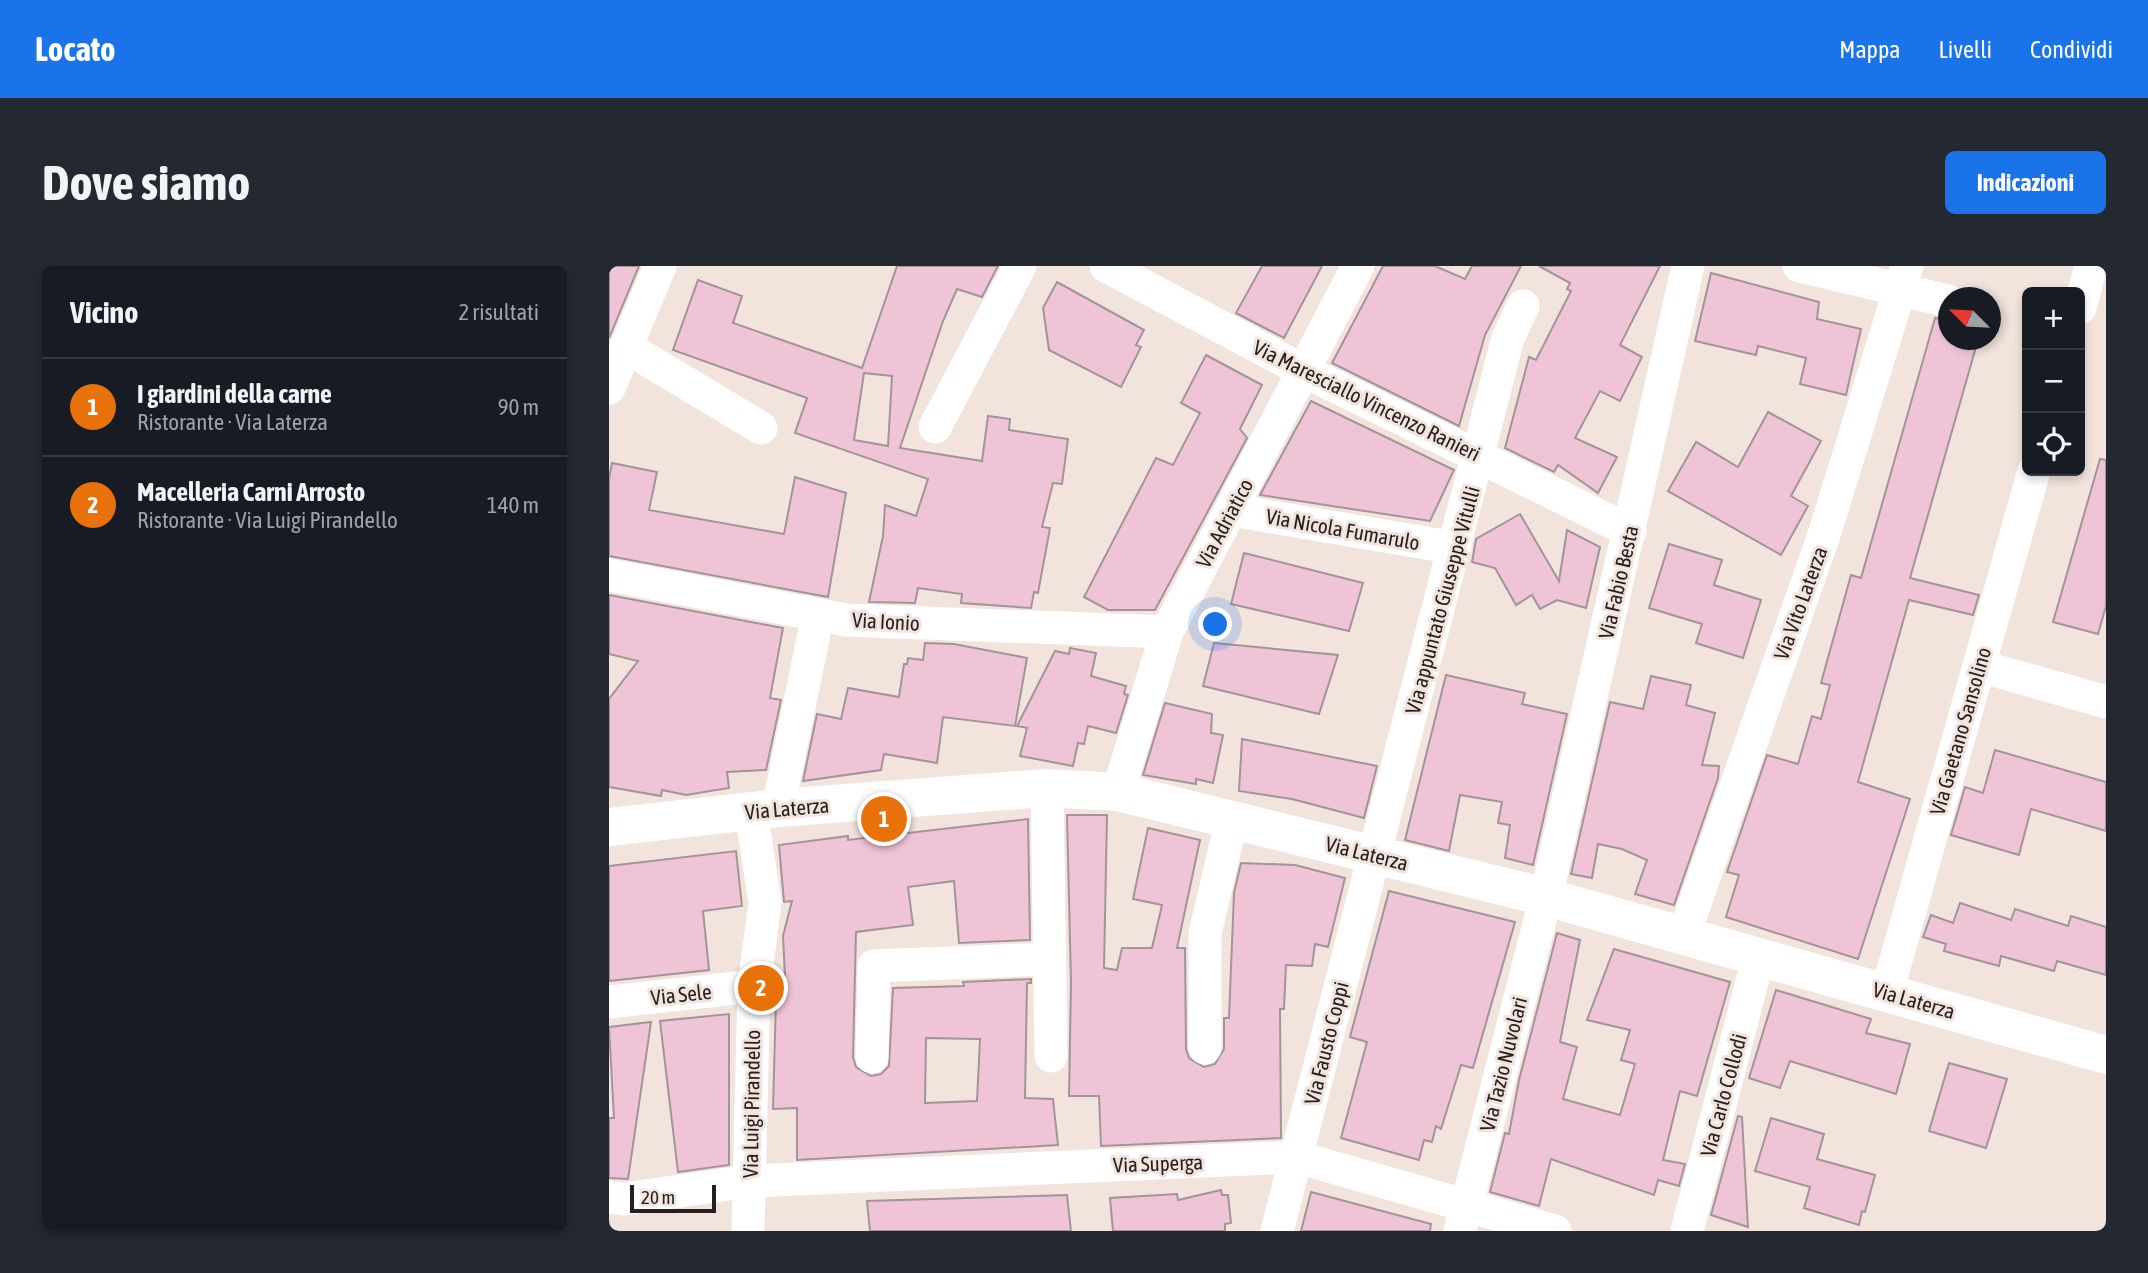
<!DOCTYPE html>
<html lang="it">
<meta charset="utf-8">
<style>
:root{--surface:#171b24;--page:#242831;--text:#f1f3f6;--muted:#9ea1a6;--line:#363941;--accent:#1a73e8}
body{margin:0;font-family:"Asap Condensed",sans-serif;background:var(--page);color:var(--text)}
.controls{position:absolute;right:21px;top:21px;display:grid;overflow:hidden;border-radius:10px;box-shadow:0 4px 10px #0003}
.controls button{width:63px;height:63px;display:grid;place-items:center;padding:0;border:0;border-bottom:2px solid var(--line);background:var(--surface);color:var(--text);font:35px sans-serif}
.compass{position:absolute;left:1329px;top:21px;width:63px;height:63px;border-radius:50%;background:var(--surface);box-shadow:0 4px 10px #0003;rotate:294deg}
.scale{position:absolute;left:21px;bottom:18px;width:86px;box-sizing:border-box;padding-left:7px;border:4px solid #26211e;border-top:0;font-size:19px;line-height:24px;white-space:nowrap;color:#26211e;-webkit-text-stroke:5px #f2e4dd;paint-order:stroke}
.you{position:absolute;left:607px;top:359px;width:24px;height:24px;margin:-18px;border:5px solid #fff;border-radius:50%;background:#1a73e8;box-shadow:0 0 0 10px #1a73e833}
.badge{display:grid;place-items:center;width:46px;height:46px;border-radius:50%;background:var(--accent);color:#fff;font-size:23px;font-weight:700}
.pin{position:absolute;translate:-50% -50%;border:4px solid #fff;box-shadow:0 2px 7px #0006}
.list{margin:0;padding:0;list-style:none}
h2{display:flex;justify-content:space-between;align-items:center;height:91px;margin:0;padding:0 28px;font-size:30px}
h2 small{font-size:23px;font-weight:400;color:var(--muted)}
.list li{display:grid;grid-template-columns:46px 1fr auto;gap:21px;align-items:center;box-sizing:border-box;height:98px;padding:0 28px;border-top:2px solid var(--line)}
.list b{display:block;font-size:26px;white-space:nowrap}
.list p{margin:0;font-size:23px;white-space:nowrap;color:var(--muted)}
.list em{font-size:23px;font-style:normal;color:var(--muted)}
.icon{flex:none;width:38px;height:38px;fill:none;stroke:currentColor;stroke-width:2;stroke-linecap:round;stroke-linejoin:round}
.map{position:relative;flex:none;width:1497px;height:965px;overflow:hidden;border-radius:10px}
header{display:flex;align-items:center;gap:42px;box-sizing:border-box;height:98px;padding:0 35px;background:var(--accent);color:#fff}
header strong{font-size:33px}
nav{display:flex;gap:38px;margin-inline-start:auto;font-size:24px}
.intro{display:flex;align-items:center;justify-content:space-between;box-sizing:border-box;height:168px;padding:0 42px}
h1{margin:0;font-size:49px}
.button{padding:18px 32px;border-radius:10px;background:var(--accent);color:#fff;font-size:24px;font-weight:700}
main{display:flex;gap:42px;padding:0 42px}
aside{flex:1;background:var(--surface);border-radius:10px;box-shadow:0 4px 10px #0003}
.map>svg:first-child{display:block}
.building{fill:#f0c4d7;stroke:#a2949a;stroke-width:2;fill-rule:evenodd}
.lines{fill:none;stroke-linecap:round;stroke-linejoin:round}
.minor{stroke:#fff;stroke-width:33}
.tertiary{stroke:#fff;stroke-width:38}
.labels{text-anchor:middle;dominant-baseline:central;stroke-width:6;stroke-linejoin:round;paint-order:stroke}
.street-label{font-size:21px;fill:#26211e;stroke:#f2e4dd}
</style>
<header>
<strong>Locato</strong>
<nav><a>Mappa</a><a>Livelli</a><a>Condividi</a></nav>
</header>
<div class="intro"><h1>Dove siamo</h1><a class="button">Indicazioni</a></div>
<main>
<aside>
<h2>Vicino<small>2 risultati</small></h2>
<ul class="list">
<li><span class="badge" style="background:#e8710a">1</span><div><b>I giardini della carne</b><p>Ristorante · Via Laterza</p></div><em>90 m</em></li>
<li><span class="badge" style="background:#e8710a">2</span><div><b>Macelleria Carni Arrosto</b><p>Ristorante · Via Luigi Pirandello</p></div><em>140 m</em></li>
</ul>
</aside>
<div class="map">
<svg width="1497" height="965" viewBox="0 0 1497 965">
<rect width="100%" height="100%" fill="#f2e4dd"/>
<g class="building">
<path d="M0,0h30l-30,72z"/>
<path d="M288,0h101l-16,31 -25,-8 -14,32 -43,127 82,13 6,-45 22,3 -1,11 59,9 -6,45 -9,-1 -11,44 8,1 -12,65 -4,-1 -3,16 -70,-5 1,-9 -44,-6 -3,15 -46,-1 14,-66 2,-31 31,11 12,-37 -133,-46 12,-35 -134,-48 25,-70 44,16 -9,27 129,45zM255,107l28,3 -4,70 -34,-6z"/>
<path d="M653,0h60l-38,72 -48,-25z"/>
<path d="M774,0h52l30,13 7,-13h49l-36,69 -26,91 -127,-63z"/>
<path d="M930,0h121l-40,79 22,12 -22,44 -20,-10 -25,47 42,19 -19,36 -40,-28 -4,7 -49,-24 24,-91 7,3 35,-69 -4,-2 3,-6z"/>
<path d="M1102,7l108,29 -2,17 44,10 -15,66 -46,-11 6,-26 -48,-12 -2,9 -61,-14z"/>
<path d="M448,16l87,48 -8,15 5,2 -20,40 -72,-37 -6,-42z"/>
<path d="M1326,52l14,2v20h29l-68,238 69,17 -6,20 -64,-15 -51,182 52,17 -52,160 -132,-42 13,-42 -12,-3 40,-117 31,9 14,-48 9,3 9,-34 -9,-2 30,-108 10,3z"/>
<path d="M597,89l56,30 -22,44 7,9 -92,172h-47l-24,-13 72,-139 17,7 27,-52 -19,-10z"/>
<path d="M702,135l143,69 -24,51 -170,-26z"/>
<path d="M1159,146l53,29 -30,55 17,10 -27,49 -113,-64 28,-49 42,25z"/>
<path d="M1491,193l6,1v146l-8,28 -45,-12z"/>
<path d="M3,197l45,9 -8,38 135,24 11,-57 51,16 -18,104 -219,-41v-77z"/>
<path d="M911,248l39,67 8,-51 33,17 -14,61 -29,-8 -17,9 -8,-14 -16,10 -21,-37 -23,-6 4,-23z"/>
<path d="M1060,278l53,16 -8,25 47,15 -18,58 -47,-15 6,-19 -53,-16z"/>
<path d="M635,287l119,30 -14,48 -118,-27z"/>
<path d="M0,329l174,33 -13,70 11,2 -15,70 -39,2 2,16 -43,7 -24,-5 -1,6 -52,-9v-88l29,-38 -29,-7z"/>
<path d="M316,377l29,1 73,14 -12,68 -72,-9 -6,46 -53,-9 -3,16 -78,11 14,-67 24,5 7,-31 51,9 5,-33h3l1,-6 15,2z"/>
<path d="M605,377l124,12 -19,59 -116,-28z"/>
<path d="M461,382l26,5 -5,23 35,10 -2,8 4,1 -12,38 -28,-7 -4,18 -6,-1 -5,23 -53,-10 7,-28 -10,-2 38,-75 14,3z"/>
<path d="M837,409l79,18 -3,11 45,10 -34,151 -28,-7 5,-33 -12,-2 4,-21 -42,-7 -11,56 -44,-11z"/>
<path d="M1042,410l40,9 -5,20 29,8 -13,52 17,1 -1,12 -44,127 -39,-11 12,-34 -25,-11 -24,-5 -6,34 -21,-4 39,-172 33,7z"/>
<path d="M556,437l47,11 -1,19 12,2 -10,48 -17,-4v5l-53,-9z"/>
<path d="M633,473l135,27 -13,52 -72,-19 -53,-8z"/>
<path d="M1386,484l111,32v49l-75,-22 -12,46 -68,-20 14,-48 18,6z"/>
<path d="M458,549h40l-3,153 13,2 5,-22h30l10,-43 -29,-6 15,-71 52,12 -23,108h8l1,101 3,9 15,9 11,-3 9,-15v-31h5l5,-125 7,-30 54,2 50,13 -17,69 -13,-3 -3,22 -26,-1 -2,44h-4l1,129 -180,8 -2,-50h-30l2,-113z"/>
<path d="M419,553l2,121 -71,3 -5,-62 -46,6 5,38 -57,7 -3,125 3,10 15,9 10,-2 8,-8 4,-78 71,-2 -1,-4 68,-3v4h-4l-2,115 28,1 5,46 -261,15v-52l-24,1 3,-111 10,-1 -3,-61 9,-35 -8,1 -5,-57 69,-9v4zM317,772l54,1 -3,62 -52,2z"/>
<path d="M127,585l6,55 -39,5 6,59 -100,11v-115z"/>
<path d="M780,625l126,31 -42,146 -12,-3 -20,64 -5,-3 -4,16 -8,-2 -5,20 -78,-22 26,-96 -17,-5z"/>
<path d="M1351,637l51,17 4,-11 53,17 3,-10 35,11v48l-49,-14 -3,10 -53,-15 -2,10 -55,-15 2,-7 -23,-7 8,-22 22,8z"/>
<path d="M948,667l23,7 -20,102 17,5 -14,52 57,16 15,-51 -14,-4 9,-30 -43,-10 27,-71 116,33 -33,114 -17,-5 -17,69 22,4 -6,22 -21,-6 -4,15 -103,-36 -12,47 -49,-14 15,-59 4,1 10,-54z"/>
<path d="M1167,724l95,29 -5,14 44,11 -14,50 -106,-33 -10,27 -31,-10z"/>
<path d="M120,748v151l-51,7 -18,-151z"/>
<path d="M42,756l-23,157 -19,-1v-60h5l-5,-91z"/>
<path d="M1340,797l58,16 -21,69 -57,-17z"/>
<path d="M1129,850l4,1 6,110 -37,-12z"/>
<path d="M1162,852l53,16 -7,25 58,16 -10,37 -3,-1 -3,14 -55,-17 6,-21 -55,-16z"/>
<path d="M612,924l1,5h6l3,28 -6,1v7h-112l-3,-33 67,-4 1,6z"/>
<path d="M702,926l120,32 -1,7h-129z"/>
<path d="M458,929l4,36h-201l-3,-30z"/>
</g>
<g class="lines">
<g class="minor">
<path d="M497,0l198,105 326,160"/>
<path d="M1190,0l149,35"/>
<path d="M1471,42l11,-42"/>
<path d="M17,81l135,81"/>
<path d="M0,122l51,-122"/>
<path d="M326,161l85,-161"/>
<path d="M622,244l224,38"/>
<path d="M0,309l237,45 321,12"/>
<path d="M1370,400l127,36"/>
<path d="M438,522l4,268"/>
<path d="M509,526l49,-160 191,-366"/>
<path d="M169,542l36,-174"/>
<path d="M1074,671l141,-402 83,-269"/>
<path d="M1278,726l147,-521"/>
<path d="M0,736l145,-16"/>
<path d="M596,782v-115l27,-114"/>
<path d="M263,791l2,-91 175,-7"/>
<path d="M0,931l15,2 126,-18 547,-24 258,74"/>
<path d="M139,965l6,-245 11,-83 -14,-93"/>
<path d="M668,965l231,-893 15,-32"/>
<path d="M851,965l86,-334 142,-631"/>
<path d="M1078,965l71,-272"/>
</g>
<path class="tertiary" d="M0,561l169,-19 269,-20 71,4 428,105 560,158"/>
</g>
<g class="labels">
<g class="street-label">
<text transform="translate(758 134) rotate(26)">Via Maresciallo Vincenzo Ranieri</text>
<text transform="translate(615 257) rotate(-62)">Via Adriatico</text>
<text transform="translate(734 263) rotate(10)">Via Nicola Fumarulo</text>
<text transform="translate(1009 316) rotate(-77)">Via Fabio Besta</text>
<text transform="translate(833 334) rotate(-75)">Via appuntato Giuseppe Vitulli</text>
<text transform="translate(1191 337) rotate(-70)">Via Vito Laterza</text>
<text transform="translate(277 355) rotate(3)">Via Ionio</text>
<text transform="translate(1351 465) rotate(-74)">Via Gaetano Sansolino</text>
<text transform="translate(178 542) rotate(-5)">Via Laterza</text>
<text transform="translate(758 587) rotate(14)">Via Laterza</text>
<text transform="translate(72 728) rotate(-6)">Via Sele</text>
<text transform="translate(1305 734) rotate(16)">Via Laterza</text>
<text transform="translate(717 777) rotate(-76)">Via Fausto Coppi</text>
<text transform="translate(894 798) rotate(-76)">Via Tazio Nuvolari</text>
<text transform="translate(1114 829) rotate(-75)">Via Carlo Collodi</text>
<text transform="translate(142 838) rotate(-89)">Via Luigi Pirandello</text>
<text transform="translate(549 897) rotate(-2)">Via Superga</text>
</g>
</g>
</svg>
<div class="controls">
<button>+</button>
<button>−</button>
<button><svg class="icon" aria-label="locate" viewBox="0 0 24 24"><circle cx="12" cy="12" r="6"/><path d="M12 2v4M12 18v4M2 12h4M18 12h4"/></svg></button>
</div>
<svg class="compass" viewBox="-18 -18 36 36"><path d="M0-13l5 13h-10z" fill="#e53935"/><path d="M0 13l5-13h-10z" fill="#9ea1a6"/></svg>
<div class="scale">20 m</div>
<div class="you"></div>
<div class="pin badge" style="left:275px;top:553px;background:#e8710a">1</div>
<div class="pin badge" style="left:152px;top:722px;background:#e8710a">2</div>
</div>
</main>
